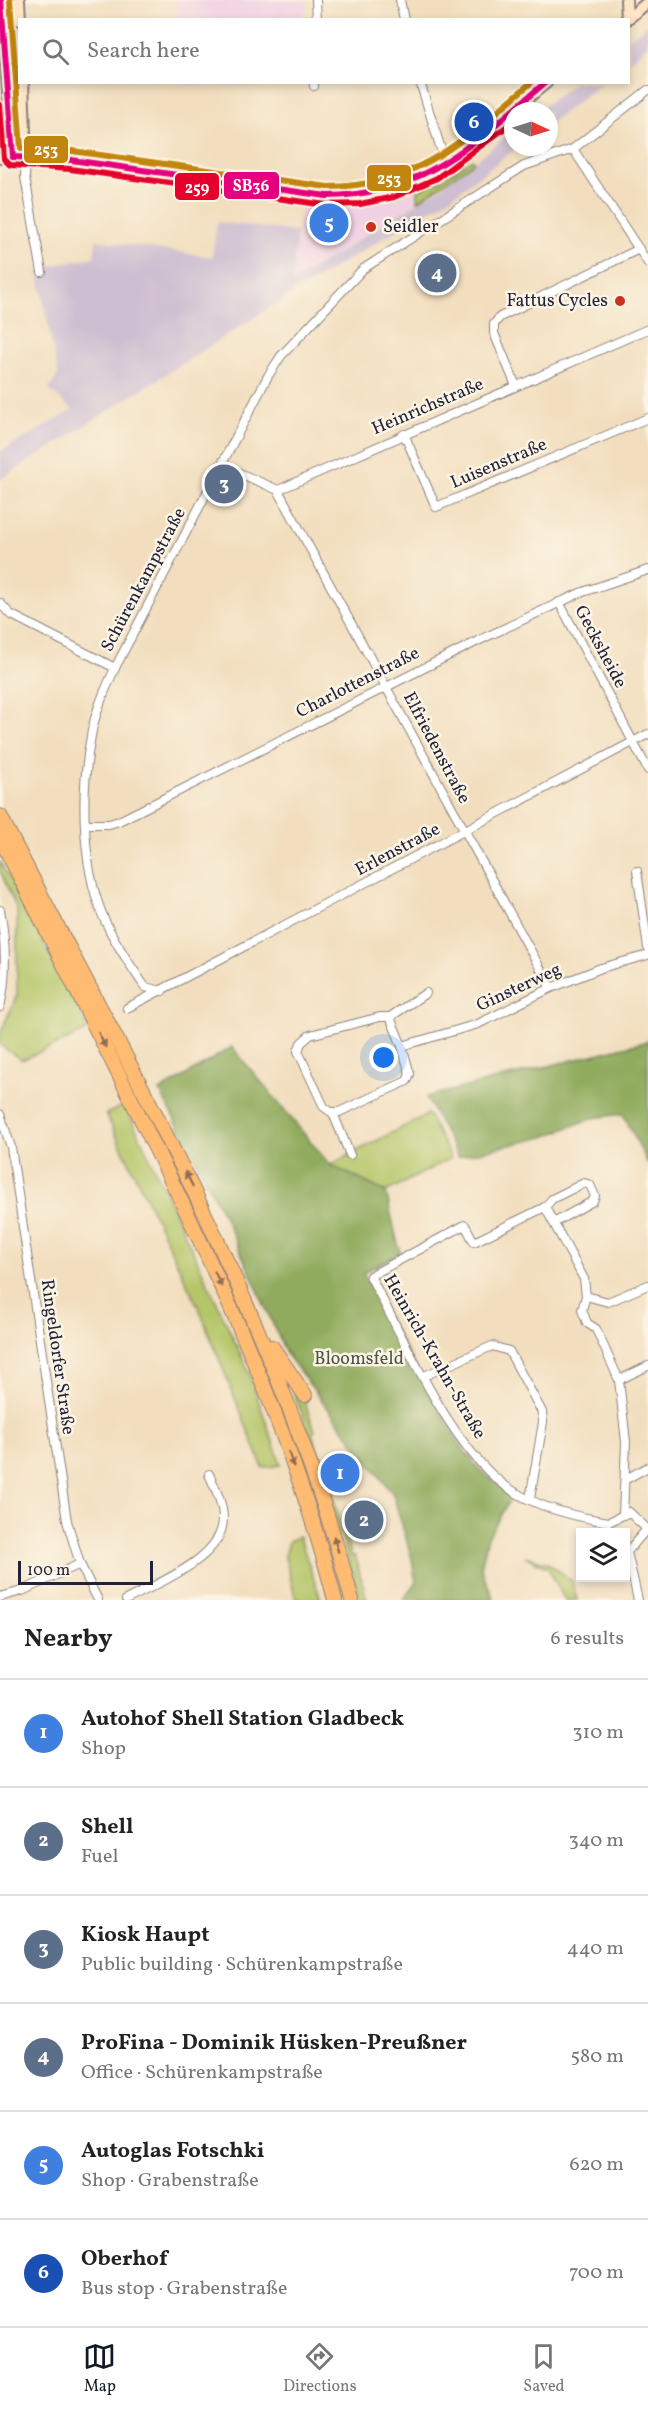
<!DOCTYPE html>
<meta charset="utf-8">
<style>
:root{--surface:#fff;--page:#f6f6f6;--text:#222;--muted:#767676;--line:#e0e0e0;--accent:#111827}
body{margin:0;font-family:Vollkorn,serif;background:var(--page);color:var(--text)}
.controls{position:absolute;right:18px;bottom:18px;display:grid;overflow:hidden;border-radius:0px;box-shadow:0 3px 9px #0003}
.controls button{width:54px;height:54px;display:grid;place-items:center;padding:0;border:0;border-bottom:2px solid var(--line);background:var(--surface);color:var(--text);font:30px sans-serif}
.compass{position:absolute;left:504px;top:102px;width:54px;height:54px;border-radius:50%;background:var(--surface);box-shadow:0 3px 9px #0003;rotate:94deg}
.scale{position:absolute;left:18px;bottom:15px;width:135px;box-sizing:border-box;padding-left:6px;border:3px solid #22223b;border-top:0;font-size:16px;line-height:21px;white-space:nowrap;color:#22223b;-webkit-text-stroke:4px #fcf5e5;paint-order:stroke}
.you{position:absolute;left:384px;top:1058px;width:21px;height:21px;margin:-15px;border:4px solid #fff;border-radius:50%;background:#1a73e8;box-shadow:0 0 0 9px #1a73e833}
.badge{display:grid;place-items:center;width:39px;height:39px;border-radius:50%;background:var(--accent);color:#fff;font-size:20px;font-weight:700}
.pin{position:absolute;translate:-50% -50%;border:3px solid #fff;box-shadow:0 2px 6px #0006}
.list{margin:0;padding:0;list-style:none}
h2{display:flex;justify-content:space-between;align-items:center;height:78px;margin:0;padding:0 24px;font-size:26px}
h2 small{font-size:20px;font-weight:400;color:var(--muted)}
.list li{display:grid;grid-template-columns:39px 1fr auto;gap:18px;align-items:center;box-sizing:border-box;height:108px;padding:0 24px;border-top:2px solid var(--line)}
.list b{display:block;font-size:22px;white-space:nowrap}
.list p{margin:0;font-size:20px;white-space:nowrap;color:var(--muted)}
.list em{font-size:20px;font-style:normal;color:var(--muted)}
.icon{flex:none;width:33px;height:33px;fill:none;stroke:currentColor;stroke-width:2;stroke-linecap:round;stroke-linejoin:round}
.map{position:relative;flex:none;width:648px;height:1600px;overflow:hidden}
.search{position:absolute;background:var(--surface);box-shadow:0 3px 9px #0003;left:18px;right:18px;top:18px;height:66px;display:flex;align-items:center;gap:15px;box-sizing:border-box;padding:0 21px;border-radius:0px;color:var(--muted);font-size:22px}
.sheet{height:726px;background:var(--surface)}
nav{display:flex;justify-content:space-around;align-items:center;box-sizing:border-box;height:84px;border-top:2px solid var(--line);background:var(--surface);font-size:16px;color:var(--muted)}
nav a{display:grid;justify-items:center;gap:3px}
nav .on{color:var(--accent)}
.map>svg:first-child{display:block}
.built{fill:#f1d0e3}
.industrial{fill:#cebed1}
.green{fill:#b5c669;stroke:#6c7452;stroke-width:1.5}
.forest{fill:#90ab5d;stroke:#59664c;stroke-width:1.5}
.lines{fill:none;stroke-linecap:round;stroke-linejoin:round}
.street-casing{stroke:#8a807c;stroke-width:10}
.secondary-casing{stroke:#8a807c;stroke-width:14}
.highway-casing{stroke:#8a807c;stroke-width:16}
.street{stroke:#fff;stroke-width:8}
.secondary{stroke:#ffe4c6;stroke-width:10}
.highway{stroke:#ffbb71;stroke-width:14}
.bus-1-casing{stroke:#fcf5e5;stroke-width:10}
.bus-2-casing{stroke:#fcf5e5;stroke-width:10}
.bus-3-casing{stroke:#fcf5e5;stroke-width:10}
.bus-1{stroke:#e5007d;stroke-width:6}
.bus-2{stroke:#e4002b;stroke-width:6}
.bus-3{stroke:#c2850f;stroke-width:6}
.oneway{fill:#906e56}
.poi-dot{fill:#c8321e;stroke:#fcf5e5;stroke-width:2}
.labels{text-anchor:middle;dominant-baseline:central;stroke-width:5;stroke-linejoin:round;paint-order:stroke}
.poi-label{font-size:18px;fill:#22223b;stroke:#fcf5e5;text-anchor:start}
.street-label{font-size:18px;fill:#22223b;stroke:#fcf5e5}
.park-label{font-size:18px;fill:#4e5349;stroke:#fcf5e5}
.line-badge{stroke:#fcf5e5;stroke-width:2}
.badge-label{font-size:16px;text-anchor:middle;font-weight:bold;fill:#fff}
</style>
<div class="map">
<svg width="648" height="1600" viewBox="0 0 648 1600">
<rect width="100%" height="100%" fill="#fcf5e5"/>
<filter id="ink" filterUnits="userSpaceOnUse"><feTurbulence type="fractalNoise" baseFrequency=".0167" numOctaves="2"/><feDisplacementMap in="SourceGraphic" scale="12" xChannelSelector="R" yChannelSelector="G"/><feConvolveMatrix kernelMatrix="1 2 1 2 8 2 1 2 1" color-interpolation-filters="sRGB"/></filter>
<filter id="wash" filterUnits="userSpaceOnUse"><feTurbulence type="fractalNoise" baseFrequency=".008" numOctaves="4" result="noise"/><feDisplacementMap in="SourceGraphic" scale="24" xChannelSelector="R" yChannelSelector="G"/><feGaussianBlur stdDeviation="1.35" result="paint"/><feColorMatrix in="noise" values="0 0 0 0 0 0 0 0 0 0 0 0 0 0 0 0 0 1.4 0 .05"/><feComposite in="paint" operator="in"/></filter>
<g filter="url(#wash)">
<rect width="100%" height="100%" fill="#f2debe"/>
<g class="built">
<path d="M177,0h130v9l-6,5v5h-123z"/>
<path d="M301,82v4l-118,-1v-2z"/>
<path d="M418,190v11l-127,82 10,-78 44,2 50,-8z"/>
</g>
<g class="industrial">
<path d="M648,24v21l-19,17v-23z"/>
<path d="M574,83h28l-53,41v-13h-11z"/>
<path d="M513,131v16h5l-69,52 -153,92 -296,189v-28l73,-42 -24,-20 9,-16 -20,-102 12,-2v-4l44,-9 2,-17 116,17 5,-35 80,10 -5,50 150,-95z"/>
</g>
<g class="green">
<path d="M472,159l2,3 -56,39v-11l20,-8z"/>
<path d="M0,861l89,169 -67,30 -22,-15v-11l17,-39v-85l-17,-39z"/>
<path d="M125,1105l122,263 34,97 -18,3 -63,-157 -94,-197z"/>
<path d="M428,1114l23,44 -65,34 -56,-27z"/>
<path d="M294,1387l8,8 13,36 -3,2 11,31 3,-1 4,12 -4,1 26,81 3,-1 12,44h-6l-57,-182 -12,-30z"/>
<path d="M299,1536l22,64h-25l-11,-43 4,-16z"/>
<path d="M525,1556l23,7 24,18 5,19h-12l-17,-32z"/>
</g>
<g class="forest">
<path d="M648,1041v123l-25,-50 -31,4 -48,19 -86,20 -32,-60z"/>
<path d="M232,1047l98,118 56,27 14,61 -37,20 95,169 19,25 35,29 -24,41 -7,31 13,32h-91l13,-17 -4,-24 -19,-65 -107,-141 -59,-131 -67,-131z"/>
</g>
</g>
<g filter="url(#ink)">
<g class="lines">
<g class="street-casing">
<g id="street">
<path d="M316,0l1,20"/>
<path d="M400,0l4,20"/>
<path d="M420,82l25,80"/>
<path d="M314,86v-4"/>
<path d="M573,149l75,114"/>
<path d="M26,156l-1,21 17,95"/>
<path d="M516,386l-22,-53v-9l6,-7 139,-68"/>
<path d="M404,434l32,73 212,-89"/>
<path d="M221,465l57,25 370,-161"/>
<path d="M278,490l273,498"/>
<path d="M559,602l89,168"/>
<path d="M0,603l10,11 105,54"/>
<path d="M85,824h24l10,-3 367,-184 94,-44 68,-23"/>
<path d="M637,871l11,77"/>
<path d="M0,910c6,32 7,65 0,97"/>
<path d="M162,991l-17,-4c-13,-19 -26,-38 -36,-58 -28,-53 -29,-135 -18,-193 4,-24 14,-46 24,-68l153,-292 13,-20 82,-87 161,-103 49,-17 75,-59"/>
<path d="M127,1008l521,-274"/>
<path d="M390,1017l36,-24"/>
<path d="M402,1046l-12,-29h-10l-70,18 -9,8 -3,8 26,56 7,5h8l68,-31 3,-7 -8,-28 76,-22 73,-36 50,-20 47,-13"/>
<path d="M333,1113l17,42"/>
<path d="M0,1114l11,33 56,374 13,43 18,36"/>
<path d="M545,1207l39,72 2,17 -4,14 5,13 9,6 23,51"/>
<path d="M555,1222l38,-21 2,-5 -5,-11 -6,-2 -32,16 -7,8 -71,35 -9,-17 -95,51c34,62 83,179 143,215 29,18 63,26 96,31l20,-10 19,18"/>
<path d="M586,1296l22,6 40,-17"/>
<path d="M424,1376l68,-30 17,5 33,61 1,10 -13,77"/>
<path d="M626,1479l22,-12"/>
<path d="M623,1515l3,-73 -7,-62 29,-14"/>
<path d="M0,1597l22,-6 58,-27"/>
<path d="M126,1600c29,-16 97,-41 97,-81 0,-16 -8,-31 -14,-45"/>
<path d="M638,1600l-11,-48 19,-22"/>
</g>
</g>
<g class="secondary-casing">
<g id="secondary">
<path d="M1,0l12,157"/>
<path d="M19,0l1,20"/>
<path d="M626,0l1,19"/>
<path d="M626,20l22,-18"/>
<path d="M23,82l3,74"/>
<path d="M0,158l71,2 256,36c22,0 43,-1 64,-7 57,-18 110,-70 156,-107"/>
</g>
</g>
<g class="highway-casing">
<g id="highway">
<path d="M0,816c131,256 278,503 352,784"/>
<path d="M0,837c49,96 97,192 144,288 77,155 148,307 191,475"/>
<path d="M272,1347l33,48"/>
</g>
</g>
<use href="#street" class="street"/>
<use href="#secondary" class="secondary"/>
<use href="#highway" class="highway"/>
<g class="bus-1-casing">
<g id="bus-1">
<path d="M1,0l12,157"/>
<path d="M13,157l58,3 256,36c99,-1 148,-55 219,-114"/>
</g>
</g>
<g class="bus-2-casing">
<path id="bus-2" d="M0,105l4,54 6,6 60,4 256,36 34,-1 34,-7 43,-19 76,-56"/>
</g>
<g class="bus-3-casing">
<path id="bus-3" d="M10,0l11,148 51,3 256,36c92,-1 137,-49 204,-105"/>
</g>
<use href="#bus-1" class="bus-1"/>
<use href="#bus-2" class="bus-2"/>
<use href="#bus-3" class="bus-3"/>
</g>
<defs><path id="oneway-solid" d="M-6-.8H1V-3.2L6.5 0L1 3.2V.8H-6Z" transform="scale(1.5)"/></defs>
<g class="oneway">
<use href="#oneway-solid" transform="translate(102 1040) rotate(64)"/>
<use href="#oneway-solid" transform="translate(189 1179) rotate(-117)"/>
<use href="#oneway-solid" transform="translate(218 1279) rotate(65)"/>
<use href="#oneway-solid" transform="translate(291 1459) rotate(71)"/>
<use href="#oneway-solid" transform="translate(336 1544) rotate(-106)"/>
</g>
</g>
<g class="poi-dot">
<circle cx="371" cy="227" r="6"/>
<circle cx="620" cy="301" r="6"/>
</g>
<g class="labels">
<g class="poi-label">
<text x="383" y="227">Seidler</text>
<text x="608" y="301" text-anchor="end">Fattus Cycles</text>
</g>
<g class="street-label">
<text transform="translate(428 407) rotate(-23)">Heinrichstraße</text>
<text transform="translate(499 464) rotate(-23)">Luisenstraße</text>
<text transform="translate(144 580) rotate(-62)">Schürenkampstraße</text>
<text transform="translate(600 647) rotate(62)">Gecksheide</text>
<text transform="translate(358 683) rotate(-27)">Charlottenstraße</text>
<text transform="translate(436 748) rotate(62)">Elfriedenstraße</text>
<text transform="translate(398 850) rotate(-28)">Erlenstraße</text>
<text transform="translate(519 988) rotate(-25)">Ginsterweg</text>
<text transform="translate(57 1357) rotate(82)">Ringeldorfer Straße</text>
<text transform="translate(434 1357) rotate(60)">Heinrich-Krahn-Straße</text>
</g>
<g class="park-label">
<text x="359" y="1359">Bloomsfeld</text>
</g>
</g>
<g class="line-badge">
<rect x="23" y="135" width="46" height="29" rx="6" fill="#c2850f"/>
<rect x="366" y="164" width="46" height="28" rx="6" fill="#c2850f"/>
<rect x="223" y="171" width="57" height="29" rx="6" fill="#e5007d"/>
<rect x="174" y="172" width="46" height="29" rx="6" fill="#e4002b"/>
</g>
<g class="badge-label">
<text x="46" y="155">253</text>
<text x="389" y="184">253</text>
<text x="251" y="191">SB36</text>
<text x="197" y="193">259</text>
</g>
</svg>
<div class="controls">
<button><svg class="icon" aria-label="layers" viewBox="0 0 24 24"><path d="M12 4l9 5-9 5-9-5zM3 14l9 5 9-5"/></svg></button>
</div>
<svg class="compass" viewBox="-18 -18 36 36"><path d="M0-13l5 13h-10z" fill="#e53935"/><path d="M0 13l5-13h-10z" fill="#767676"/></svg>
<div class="scale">100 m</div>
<div class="you"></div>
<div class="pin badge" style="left:340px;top:1473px;background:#3f7fe0">1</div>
<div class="pin badge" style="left:364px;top:1520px;background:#5c6f8a">2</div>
<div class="pin badge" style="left:224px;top:484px;background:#5c6f8a">3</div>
<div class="pin badge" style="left:437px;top:273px;background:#5c6f8a">4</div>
<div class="pin badge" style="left:329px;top:223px;background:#3f7fe0">5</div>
<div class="pin badge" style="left:474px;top:122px;background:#1a4fb4">6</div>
<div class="search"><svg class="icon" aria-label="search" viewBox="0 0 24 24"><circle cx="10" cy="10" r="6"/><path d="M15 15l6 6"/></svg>Search here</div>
</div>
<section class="sheet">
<h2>Nearby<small>6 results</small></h2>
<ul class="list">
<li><span class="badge" style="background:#3f7fe0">1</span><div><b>Autohof Shell Station Gladbeck</b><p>Shop</p></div><em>310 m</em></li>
<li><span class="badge" style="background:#5c6f8a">2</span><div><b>Shell</b><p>Fuel</p></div><em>340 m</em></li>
<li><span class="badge" style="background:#5c6f8a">3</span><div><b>Kiosk Haupt</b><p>Public building · Schürenkampstraße</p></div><em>440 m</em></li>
<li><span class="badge" style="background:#5c6f8a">4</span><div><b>ProFina - Dominik Hüsken-Preußner</b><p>Office · Schürenkampstraße</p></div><em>580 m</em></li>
<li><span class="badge" style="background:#3f7fe0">5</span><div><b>Autoglas Fotschki</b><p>Shop · Grabenstraße</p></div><em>620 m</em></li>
<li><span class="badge" style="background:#1a4fb4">6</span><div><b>Oberhof</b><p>Bus stop · Grabenstraße</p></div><em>700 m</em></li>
</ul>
</section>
<nav>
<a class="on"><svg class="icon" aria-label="map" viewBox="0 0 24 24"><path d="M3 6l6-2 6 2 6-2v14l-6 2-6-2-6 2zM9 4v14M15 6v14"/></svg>Map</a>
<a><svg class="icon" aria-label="directions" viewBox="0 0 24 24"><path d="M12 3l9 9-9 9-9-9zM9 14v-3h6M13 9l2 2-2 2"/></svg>Directions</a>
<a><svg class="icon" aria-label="saved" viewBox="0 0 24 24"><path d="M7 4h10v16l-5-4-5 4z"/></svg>Saved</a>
</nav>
